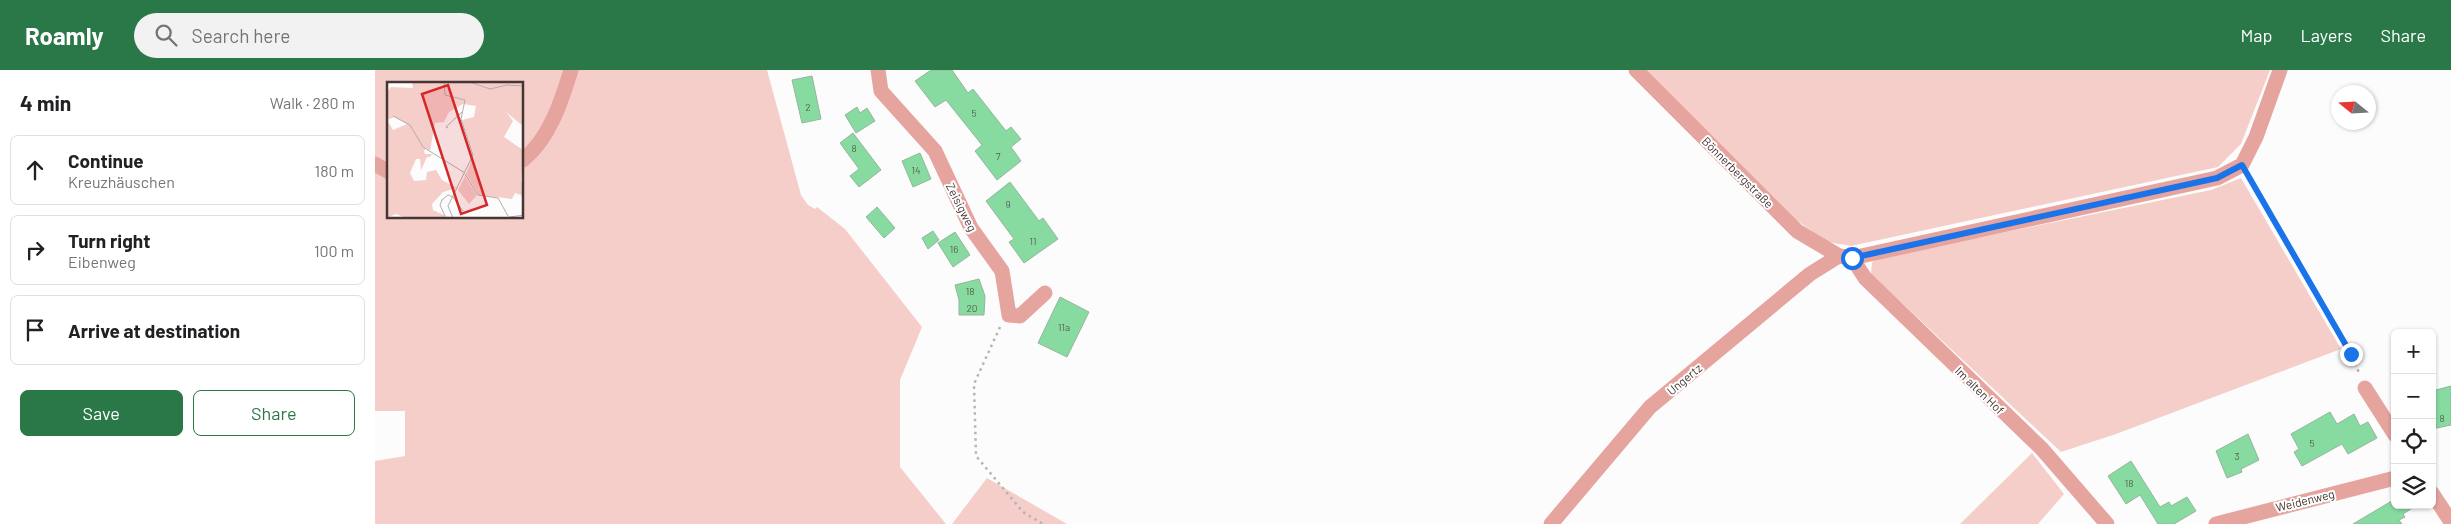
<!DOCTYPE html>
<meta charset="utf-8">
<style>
:root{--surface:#fff;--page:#f2f2f2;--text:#202124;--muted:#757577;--line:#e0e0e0;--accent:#2a7848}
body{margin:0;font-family:Barlow,sans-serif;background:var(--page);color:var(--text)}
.controls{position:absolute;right:15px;bottom:15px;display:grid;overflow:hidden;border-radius:8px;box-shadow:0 1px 4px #0004}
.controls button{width:45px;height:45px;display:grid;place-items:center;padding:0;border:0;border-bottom:1px solid var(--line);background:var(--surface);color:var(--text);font:25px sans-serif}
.compass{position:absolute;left:1956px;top:15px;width:45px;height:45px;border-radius:50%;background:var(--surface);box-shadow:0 1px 4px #0004;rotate:288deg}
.stop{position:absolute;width:15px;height:15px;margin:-11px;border:4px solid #1a73e8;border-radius:50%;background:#fff}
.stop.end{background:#1a73e8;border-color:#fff;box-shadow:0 1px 5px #0008}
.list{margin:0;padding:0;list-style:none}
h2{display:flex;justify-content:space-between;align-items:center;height:65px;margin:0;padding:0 20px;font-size:21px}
h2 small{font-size:16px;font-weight:400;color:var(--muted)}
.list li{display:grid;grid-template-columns:32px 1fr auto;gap:15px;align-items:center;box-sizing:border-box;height:70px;margin:0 10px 10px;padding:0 10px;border:1px solid var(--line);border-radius:8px}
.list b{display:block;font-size:19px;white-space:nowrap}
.list p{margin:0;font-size:16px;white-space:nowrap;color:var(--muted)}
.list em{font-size:16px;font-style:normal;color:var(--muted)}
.actions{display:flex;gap:10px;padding:15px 20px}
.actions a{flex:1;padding:11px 0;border:1px solid var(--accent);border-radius:8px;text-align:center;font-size:18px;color:var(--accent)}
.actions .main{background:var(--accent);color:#fff}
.icon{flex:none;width:28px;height:28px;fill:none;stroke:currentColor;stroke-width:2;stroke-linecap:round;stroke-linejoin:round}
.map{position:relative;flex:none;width:2076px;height:454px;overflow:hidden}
header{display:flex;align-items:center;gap:30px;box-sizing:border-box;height:70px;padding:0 25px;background:var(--accent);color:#fff}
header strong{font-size:24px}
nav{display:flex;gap:28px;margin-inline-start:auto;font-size:18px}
.search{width:350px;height:45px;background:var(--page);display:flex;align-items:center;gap:12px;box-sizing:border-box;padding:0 18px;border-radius:28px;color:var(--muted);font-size:19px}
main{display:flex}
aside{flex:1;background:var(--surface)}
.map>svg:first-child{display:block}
.green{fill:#f5ceca;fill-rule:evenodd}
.building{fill:#87dba1;stroke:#96b59e}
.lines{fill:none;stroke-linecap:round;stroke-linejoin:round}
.path{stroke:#b8b3b2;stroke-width:2.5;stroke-dasharray:2.5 4;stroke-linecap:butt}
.minor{stroke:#e6a49f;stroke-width:15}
.route{stroke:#1a73e8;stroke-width:6}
.labels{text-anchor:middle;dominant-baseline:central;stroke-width:4;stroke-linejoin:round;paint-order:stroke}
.number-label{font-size:10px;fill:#565f4f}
.street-label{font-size:12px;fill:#463634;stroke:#fff}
.inset-road{fill:none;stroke:#b3adac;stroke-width:1}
.view{fill:#d62828;fill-opacity:0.15;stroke:#d62828;stroke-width:2.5}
.inset-edge{fill:none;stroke:#463634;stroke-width:2.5}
</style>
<header>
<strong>Roamly</strong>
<div class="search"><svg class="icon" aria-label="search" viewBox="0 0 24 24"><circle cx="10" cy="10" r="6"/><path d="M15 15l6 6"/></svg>Search here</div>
<nav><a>Map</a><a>Layers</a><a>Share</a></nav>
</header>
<main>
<aside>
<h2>4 min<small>Walk · 280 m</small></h2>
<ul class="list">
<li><svg class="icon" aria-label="ahead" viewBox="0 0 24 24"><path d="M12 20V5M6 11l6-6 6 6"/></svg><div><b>Continue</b><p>Kreuzhäuschen</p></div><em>180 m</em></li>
<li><svg class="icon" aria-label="right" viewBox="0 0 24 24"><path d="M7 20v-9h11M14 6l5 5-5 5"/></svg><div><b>Turn right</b><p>Eibenweg</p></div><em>100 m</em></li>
<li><svg class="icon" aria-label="arrive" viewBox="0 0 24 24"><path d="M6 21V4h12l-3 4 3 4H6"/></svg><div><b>Arrive at destination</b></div></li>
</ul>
<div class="actions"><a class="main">Save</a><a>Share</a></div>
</aside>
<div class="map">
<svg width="2076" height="454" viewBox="0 0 2076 454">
<rect width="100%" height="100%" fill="#fcfcfc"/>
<g class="green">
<path d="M0,0h392l34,125 7,10 7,4 2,-2 28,22 77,98 -22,53v87l46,57h-571v-63l30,-5v-45h-30zM14,14h134v134h-134z"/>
<path d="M1268,0h627l-29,74 -23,23 -367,79 -23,-4 -44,-30z"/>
<path d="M1866,108l100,171 -225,85 -55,18 -190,-178 1,-12 8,-4 331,-68z"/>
<path d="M1657,383l32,41 -26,30h-78z"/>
<path d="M612,408l80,46h-115z"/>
</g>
<g class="building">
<path d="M556,0h21l16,23 5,-4 33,42 5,-4 10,12 -10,8 10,14 -24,19 -22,-29 7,-6 -36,-45 -11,7 -20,-26z"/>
<path d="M437,6l9,43 -19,4 -10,-43z"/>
<path d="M482,37l3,6 7,-5 8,13 -19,12 -11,-18z"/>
<path d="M478,63l28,37 -22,17 -9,-11 9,-7 -19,-26z"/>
<path d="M545,83l11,26 -18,8 -11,-26z"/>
<path d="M635,112l29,39 4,-3 15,21 -34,24 -15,-21 5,-3 -28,-38z"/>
<path d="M502,137l18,21 -11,10 -18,-21z"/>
<path d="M558,161l6,9 -11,9 -6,-11z"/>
<path d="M580,162l15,23 -17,12 -15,-24z"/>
<path d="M604,209l6,17 -1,19h-25v-15l-4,-15z"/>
<path d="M685,227l29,15 -22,45 -29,-14z"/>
<path d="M2076,316v39l-19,4v-38z"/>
<path d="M1955,342l7,12 17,-10 6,12 8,-4 9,16 -29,16 -6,-10 -40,22 -8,-14 5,-3 -8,-15z"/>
<path d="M1873,364l11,26 -18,9 1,3 -15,6 -11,-27z"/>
<path d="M1756,391l29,46 9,-5 2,4 16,-9 9,14 -22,13h-16l-18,-29 -14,9 -18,-28z"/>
<path d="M2020,429v6h22l-14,9 2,3 -6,3 3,4h-49z"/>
</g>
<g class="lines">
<g class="path">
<path d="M1874,107l102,177 9,21"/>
<path d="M625,257l-26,57 2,72 47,56 20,12"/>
</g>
<g class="minor">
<path d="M503,0l3,21 54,60 36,77 31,43 7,44 11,1 25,-23"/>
<path d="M1261,0l161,161 42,25 13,2 365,-80 25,-13 14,-28 24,-67"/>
<path d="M148,90c27,-22 38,-58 48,-90"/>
<path d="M0,94l14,8"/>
<path d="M1477,188l13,20 177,171 65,75"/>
<path d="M1990,318l30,47"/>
<path d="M2057,423l19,29"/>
<path d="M1176,454l99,-117 160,-133 29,-18"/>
<path d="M1841,454l179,-46"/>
</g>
</g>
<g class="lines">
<path class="route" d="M1477,188l365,-80 25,-13 109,189"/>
</g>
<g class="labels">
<g class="number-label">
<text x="433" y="37">2</text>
<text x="599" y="43">5</text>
<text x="479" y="78">8</text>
<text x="623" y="86">7</text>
<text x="541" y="100">14</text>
<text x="633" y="134">9</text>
<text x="658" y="171">11</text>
<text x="579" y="179">16</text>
<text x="595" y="221">18</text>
<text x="597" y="238">20</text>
<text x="689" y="257">11a</text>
<text x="2067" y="348">8</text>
<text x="1937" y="373">5</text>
<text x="1862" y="386">3</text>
<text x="1754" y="413">18</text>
</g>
<g class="street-label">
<text transform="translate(1363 102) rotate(45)">Bönnerbergstraße</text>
<text transform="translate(587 137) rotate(63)">Zeisigweg</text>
<text transform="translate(1309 309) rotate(-40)">Ungertz</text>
<text transform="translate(1605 320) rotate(44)">Im alten Hof</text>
<text transform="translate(1930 430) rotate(-14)">Weidenweg</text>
</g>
</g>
<g transform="translate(12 12)">
<rect width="136" height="136" fill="#fcfcfc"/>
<path d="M25,0h57l23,6 -21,-6h52v26l-8,2 8,-2v18l-17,-14 7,9 -9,16 19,13 -2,32 2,1v18l-2,-6 -6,-2 -3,6 -33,-4 -13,-21 7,-17 -11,-37 12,-3 2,-11 -13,-2 -14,8 -5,10 -9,1 -5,28 -4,-3 -2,3 1,3h7l-2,3h-3l-6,13 -1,-11h-4l-6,14 4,8 12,-1 1,-8 9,-2 6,10 15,8 -14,4 -11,12 1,6 17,8h-44l-10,-4 -9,4v-98l6,10 14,-6 -13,-7 -7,3v-28l4,-5 22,1zM78,94l12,19 -8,9 -11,-14z" fill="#f5ceca"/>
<path class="inset-road" d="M57,0l1,13 20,5 -4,19 12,36 -25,51 5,12M83,0l20,7 17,-4 17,1M6,34l17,9 13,22 42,26M61,46l-2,-1 16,-15M78,92l13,21 20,3 10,18M66,115l10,14M58,134l-5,-11 2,-5 6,-5 5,2M116,136l21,-3"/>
<path class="view" d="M61,3l39,120 -26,9 -39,-120z"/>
<rect width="136" height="136" class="inset-edge"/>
</g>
</svg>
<div class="controls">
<button>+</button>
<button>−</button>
<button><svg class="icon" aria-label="locate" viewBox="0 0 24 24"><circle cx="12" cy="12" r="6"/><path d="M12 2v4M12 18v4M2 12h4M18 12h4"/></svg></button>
<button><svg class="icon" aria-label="layers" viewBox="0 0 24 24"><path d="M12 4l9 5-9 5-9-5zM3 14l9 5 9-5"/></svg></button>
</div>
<svg class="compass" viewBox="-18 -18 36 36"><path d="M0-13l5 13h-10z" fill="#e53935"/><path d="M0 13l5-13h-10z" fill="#757577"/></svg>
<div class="stop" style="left:1477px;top:188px"></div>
<div class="stop end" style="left:1976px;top:284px"></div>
</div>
</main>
